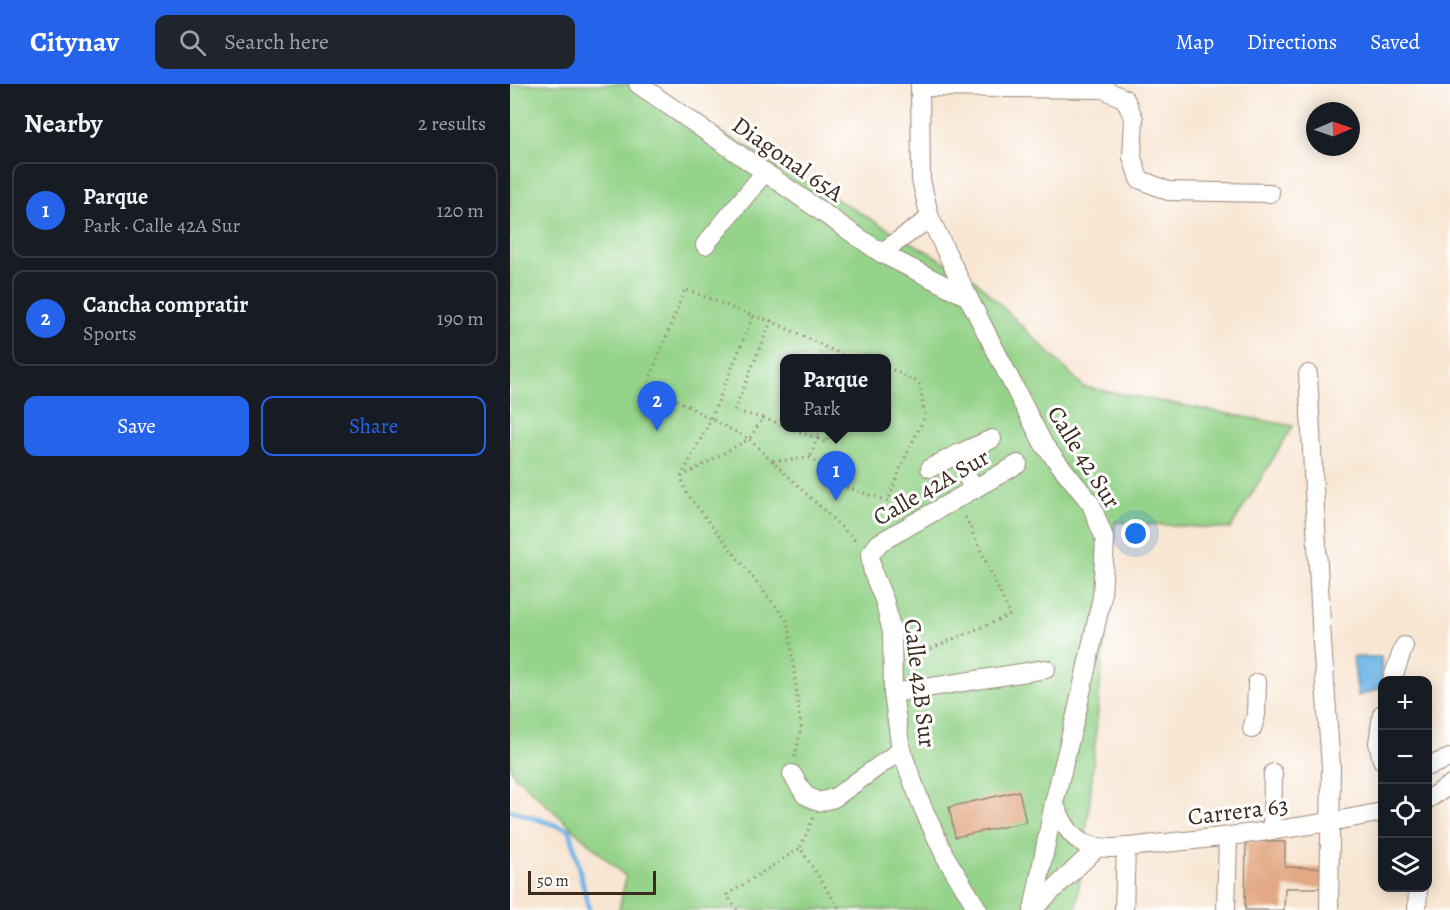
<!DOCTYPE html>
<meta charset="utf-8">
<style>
:root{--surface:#171b24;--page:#20242c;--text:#f1f3f6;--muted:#9ea1a6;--line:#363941;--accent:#2563eb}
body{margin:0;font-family:Alegreya,serif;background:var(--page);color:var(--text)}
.controls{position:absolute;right:18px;bottom:18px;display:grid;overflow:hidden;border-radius:12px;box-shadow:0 3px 15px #0003}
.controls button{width:54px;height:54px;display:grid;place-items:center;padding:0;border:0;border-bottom:2px solid var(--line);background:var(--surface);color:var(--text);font:30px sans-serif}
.compass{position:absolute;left:796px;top:18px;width:54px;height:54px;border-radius:50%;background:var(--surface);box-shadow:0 3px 15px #0003;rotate:88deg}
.scale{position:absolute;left:18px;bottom:15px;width:128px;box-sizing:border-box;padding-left:6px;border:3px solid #3b2a1e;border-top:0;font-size:16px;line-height:21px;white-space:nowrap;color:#3b2a1e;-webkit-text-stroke:4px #fff;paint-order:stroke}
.you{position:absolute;left:626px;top:450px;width:21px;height:21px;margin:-15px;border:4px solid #fff;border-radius:50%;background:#1a73e8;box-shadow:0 0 0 9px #1a73e833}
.badge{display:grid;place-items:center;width:39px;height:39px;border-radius:50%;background:var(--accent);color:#fff;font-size:20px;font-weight:700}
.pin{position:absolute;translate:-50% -50px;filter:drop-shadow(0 2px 3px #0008)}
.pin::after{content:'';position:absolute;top:32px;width:21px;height:18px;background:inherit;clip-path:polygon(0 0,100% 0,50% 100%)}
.popup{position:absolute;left:270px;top:270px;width:111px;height:78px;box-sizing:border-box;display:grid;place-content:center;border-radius:12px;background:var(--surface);filter:drop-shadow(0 2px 4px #0005);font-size:20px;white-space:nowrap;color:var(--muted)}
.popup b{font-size:22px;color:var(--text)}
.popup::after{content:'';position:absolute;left:50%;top:100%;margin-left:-12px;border:12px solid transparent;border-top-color:var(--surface)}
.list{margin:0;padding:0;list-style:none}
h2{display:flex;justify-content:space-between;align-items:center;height:78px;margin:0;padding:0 24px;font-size:26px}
h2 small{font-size:20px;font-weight:400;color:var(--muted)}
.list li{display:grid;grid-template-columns:39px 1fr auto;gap:18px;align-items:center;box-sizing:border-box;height:96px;margin:0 12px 12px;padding:0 12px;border:2px solid var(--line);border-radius:12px}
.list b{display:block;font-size:22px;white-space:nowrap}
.list p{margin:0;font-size:20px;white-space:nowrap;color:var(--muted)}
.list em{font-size:20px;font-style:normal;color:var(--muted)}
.actions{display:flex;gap:12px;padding:18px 24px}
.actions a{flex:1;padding:14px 0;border:2px solid var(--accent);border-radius:12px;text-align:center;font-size:21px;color:var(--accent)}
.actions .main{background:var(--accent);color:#fff}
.icon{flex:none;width:33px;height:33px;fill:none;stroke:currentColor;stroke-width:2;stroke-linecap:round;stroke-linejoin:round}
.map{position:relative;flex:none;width:940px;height:826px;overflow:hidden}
header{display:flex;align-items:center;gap:36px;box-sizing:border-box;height:84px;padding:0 30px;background:var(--accent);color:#fff}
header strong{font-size:28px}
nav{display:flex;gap:33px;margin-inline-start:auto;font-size:21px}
.search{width:420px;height:54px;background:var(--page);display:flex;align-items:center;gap:15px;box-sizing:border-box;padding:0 21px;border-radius:12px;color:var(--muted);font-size:22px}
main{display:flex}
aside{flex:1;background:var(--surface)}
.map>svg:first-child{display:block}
.green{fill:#94d389;stroke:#687e54;stroke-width:1.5;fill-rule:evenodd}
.water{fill:#70b6e7;stroke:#567082;stroke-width:1.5}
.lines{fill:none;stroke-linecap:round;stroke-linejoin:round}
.stream{stroke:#70b6e7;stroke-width:5}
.building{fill:#e2a984}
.minor-casing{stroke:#9a8878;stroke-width:20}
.path{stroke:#9a8878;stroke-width:3;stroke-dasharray:1.5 4.5;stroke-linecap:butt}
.minor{stroke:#fff;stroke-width:18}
.labels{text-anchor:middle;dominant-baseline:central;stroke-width:6;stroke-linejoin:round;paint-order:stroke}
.street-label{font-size:24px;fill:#3b2a1e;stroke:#fff}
</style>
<header>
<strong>Citynav</strong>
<div class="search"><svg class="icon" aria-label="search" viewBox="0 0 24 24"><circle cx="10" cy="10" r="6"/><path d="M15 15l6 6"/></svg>Search here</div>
<nav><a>Map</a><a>Directions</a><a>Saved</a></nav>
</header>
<main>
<aside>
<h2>Nearby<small>2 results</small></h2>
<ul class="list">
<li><span class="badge">1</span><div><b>Parque</b><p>Park · Calle 42A Sur</p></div><em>120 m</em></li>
<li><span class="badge">2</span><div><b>Cancha compratir</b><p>Sports</p></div><em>190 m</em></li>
</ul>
<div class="actions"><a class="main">Save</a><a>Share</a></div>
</aside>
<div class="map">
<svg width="940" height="826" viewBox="0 0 940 826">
<rect width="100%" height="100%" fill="#fff"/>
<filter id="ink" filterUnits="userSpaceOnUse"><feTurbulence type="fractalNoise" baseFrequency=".0167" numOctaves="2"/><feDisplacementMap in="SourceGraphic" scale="12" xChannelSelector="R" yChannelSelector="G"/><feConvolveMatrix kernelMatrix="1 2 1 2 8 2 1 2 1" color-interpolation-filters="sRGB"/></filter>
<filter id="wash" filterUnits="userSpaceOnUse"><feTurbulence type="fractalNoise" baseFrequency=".008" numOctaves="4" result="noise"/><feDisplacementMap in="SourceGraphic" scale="24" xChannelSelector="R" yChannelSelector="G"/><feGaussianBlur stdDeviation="1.35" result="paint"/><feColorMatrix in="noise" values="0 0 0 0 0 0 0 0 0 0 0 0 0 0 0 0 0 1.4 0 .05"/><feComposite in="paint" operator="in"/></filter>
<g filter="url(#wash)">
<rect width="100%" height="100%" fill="#f8e6d3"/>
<path class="green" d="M0,0h127l336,194 111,109 209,39 -63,103 -115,-7 -26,286 -13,102h-457l7,-33 -112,-102 -4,-9zM275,274h102v70h-102z"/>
<path class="water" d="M843,573h28l1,31 -24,8z"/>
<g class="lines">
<path class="stream" d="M0,726l60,20 19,80"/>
</g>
<g id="blocks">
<g class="building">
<path d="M509,707l7,31 -71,15 -6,-30z"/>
<path d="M736,757l39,1v25l38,1v20h-38l-1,22h-39z"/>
</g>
</g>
</g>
<g filter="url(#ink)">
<use href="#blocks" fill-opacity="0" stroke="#9a8878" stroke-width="1.5"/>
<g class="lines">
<g class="minor-casing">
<g id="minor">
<path d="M128,0l243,169 87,44"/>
<path d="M410,0l1,96 9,38 38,79 76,148 47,59 14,36 -3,57 -25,114 -23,92 -21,107"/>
<path d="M410,3l183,2 22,10 9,20 -2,38 7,22 29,12 102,2"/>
<path d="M195,161l60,-73"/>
<path d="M371,169l49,-35"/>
<path d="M798,290l14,268 9,125 -2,143"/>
<path d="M420,384l28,-14"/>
<path d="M463,406l-15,-36 34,-15"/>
<path d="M882,596l12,-34"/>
<path d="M383,609l153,-24"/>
<path d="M872,630l-4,29 4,17"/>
<path d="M742,645l4,-14 1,-32"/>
<path d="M918,682l22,-8"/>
<path d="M282,690l13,21 14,7 15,-4 67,-48"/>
<path d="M918,715l22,-14"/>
<path d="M544,719c7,15 14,32 29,40 21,10 59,2 82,0 73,-7 145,-16 217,-31"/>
<path d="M762,747l1,-58"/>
<path d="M524,824l64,-61"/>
<path d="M468,826l-33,-54 -23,-50 -21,-56 -8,-57 -1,-60 -7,-31 -12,-29 -3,-18 9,-12 139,-79"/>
<path d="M614,826l2,-63"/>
<path d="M716,826l2,-73"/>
<path d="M907,826l1,-22"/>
</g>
</g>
<g class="path">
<path d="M243,232l18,5"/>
<path d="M350,274l2,-4 8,4"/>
<path d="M253,334l22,8"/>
<path d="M278,344l29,10 -7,20"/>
<path d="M311,344l-4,10 9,5 6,-15"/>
<path d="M263,377l37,-3 33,28 45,15 14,-37 23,-48 -6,-33 -32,-16"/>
<path d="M171,393l30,-58 42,-103 -68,-27 -37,94c33,20 67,38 101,56l14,-21 -29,-7 37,-90 76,36v1"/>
<path d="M399,574l101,-43 -46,-101"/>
<path d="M285,673l6,-29 -13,-106 -101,-128 -6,-17 68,-38 108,103"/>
<path d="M303,734l-13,30 40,62"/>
<path d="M227,826l-10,-15 73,-47"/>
</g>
<use href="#minor" class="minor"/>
</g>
</g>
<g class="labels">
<g class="street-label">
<text transform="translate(278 75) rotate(35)">Diagonal 65A</text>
<text transform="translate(574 373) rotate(58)">Calle 42 Sur</text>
<text transform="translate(421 403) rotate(-30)">Calle 42A Sur</text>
<text transform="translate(410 599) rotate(83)">Calle 42B Sur</text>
<text transform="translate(728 727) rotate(-7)">Carrera 63</text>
</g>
</g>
</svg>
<div class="controls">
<button>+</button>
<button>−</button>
<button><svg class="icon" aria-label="locate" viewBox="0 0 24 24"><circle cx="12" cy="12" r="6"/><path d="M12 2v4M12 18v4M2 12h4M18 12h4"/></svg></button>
<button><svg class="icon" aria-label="layers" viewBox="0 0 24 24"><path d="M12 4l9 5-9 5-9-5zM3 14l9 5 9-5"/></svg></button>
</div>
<svg class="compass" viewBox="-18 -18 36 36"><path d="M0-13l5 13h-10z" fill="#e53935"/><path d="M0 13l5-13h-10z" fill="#9ea1a6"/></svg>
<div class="scale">50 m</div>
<div class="you"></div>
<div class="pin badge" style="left:326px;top:417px">1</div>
<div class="popup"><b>Parque</b>Park</div>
<div class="pin badge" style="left:147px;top:347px">2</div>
</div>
</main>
